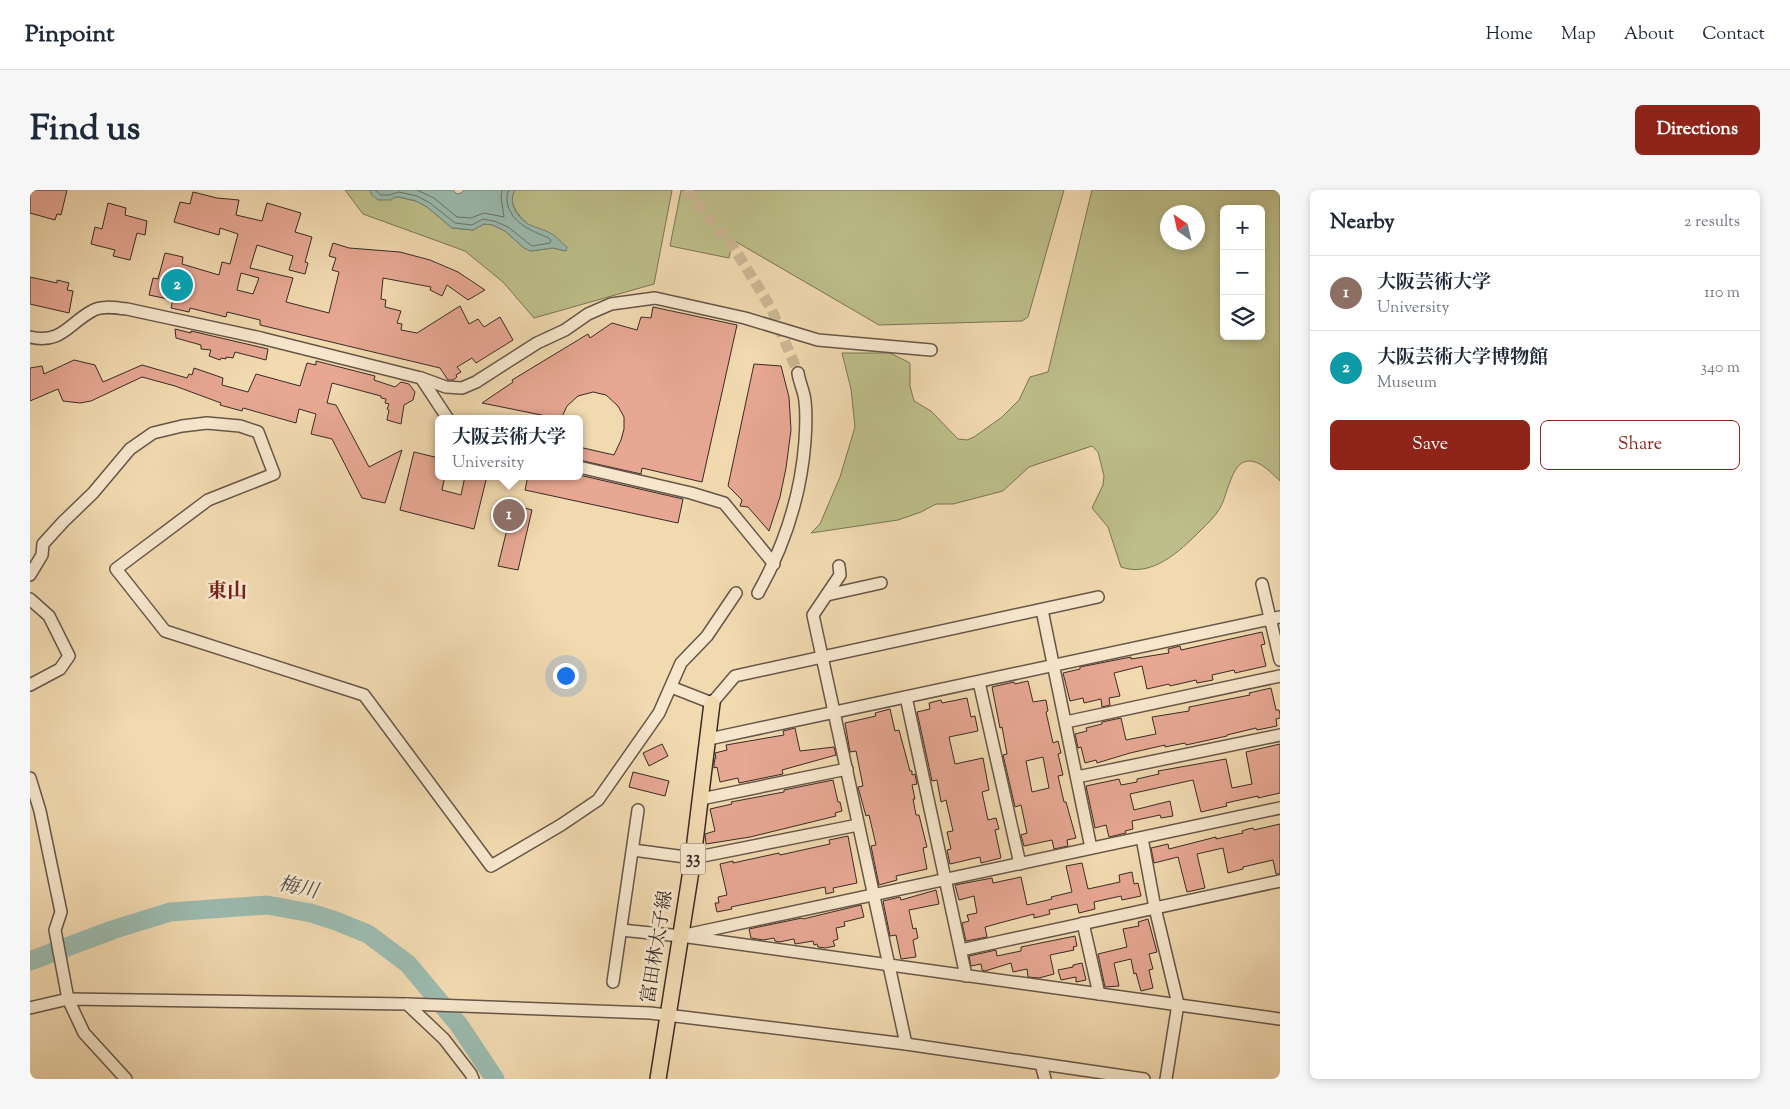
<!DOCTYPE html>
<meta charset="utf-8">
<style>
:root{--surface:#fff;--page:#f6f6f7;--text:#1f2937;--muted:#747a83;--line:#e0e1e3;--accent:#8f2418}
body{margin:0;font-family:"Sorts Mill Goudy","Noto Serif JP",serif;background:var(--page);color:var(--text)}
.controls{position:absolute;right:15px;top:15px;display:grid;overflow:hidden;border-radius:8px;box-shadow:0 2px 8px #0003}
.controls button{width:45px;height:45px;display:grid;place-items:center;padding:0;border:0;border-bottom:1px solid var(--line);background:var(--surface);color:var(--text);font:25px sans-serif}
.compass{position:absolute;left:1130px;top:15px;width:45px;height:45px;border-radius:50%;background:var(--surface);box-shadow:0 2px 8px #0003;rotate:326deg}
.you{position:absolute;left:535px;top:485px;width:18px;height:18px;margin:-12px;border:4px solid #fff;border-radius:50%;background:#1a73e8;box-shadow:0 0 0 8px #1a73e833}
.badge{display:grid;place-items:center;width:32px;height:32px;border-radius:50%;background:var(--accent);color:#fff;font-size:16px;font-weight:700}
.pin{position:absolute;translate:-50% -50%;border:2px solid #fff;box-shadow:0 1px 5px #0006}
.popup{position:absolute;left:405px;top:225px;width:148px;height:65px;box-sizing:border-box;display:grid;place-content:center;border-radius:8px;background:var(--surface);filter:drop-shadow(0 1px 4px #0005);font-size:16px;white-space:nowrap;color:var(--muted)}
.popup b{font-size:19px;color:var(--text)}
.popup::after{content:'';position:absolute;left:50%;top:100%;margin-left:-10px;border:10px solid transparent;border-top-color:var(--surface)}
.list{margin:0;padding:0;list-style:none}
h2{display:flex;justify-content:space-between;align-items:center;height:65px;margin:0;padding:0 20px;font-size:21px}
h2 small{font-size:16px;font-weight:400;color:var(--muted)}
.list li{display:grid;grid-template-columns:32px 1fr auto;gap:15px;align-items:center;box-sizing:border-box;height:75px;padding:0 20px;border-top:1px solid var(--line)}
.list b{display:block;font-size:19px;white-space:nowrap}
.list p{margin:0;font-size:16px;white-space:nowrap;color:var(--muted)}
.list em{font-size:16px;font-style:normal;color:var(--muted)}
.actions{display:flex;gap:10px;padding:15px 20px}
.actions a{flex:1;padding:11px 0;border:1px solid var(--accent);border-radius:8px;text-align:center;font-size:18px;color:var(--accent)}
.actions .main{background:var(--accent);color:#fff}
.icon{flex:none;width:28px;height:28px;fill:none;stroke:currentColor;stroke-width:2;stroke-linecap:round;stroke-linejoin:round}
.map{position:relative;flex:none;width:1250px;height:889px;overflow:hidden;border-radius:8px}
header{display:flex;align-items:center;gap:30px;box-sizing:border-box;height:70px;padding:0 25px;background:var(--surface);border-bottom:1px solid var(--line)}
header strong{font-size:24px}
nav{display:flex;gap:28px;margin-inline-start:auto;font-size:18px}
.intro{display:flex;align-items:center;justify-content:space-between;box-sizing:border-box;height:120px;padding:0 30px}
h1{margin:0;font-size:35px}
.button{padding:12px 22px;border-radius:8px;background:var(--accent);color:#fff;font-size:18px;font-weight:700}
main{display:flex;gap:30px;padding:0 30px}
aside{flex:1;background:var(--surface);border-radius:8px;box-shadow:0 2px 8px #0003}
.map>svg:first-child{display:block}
.green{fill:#bdbe89;stroke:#7a7457;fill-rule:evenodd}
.water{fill:#9bbaae;stroke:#738177}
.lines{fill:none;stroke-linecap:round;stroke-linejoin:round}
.shore{stroke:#6a726a;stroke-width:1}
.river{stroke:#9bbaae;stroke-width:19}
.building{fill:#e7a793;stroke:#382b25;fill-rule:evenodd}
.minor-tunnel{stroke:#ccb694;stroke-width:11;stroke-dasharray:11 5.5;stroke-linecap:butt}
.minor-casing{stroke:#665648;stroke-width:14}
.major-casing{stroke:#382b25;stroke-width:18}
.minor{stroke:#f6e6cc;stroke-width:11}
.major{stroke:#f1d9b0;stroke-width:15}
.labels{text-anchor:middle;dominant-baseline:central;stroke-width:5;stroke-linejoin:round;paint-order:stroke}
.shield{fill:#f6e6cc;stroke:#716357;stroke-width:1}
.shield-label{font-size:18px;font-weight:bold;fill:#382b25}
.street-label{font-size:19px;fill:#382b25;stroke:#f6e6cc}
.neighbourhood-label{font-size:20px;font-weight:bold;fill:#7a1f14;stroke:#f6e6cc}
.water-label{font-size:20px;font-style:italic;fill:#514f47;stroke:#f6e6cc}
</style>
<header>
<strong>Pinpoint</strong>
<nav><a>Home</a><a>Map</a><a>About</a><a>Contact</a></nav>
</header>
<div class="intro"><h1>Find us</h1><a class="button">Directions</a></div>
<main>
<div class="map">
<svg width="1250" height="889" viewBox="0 0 1250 889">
<rect width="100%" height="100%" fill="#f1d9b0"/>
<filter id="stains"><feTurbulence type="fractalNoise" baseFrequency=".004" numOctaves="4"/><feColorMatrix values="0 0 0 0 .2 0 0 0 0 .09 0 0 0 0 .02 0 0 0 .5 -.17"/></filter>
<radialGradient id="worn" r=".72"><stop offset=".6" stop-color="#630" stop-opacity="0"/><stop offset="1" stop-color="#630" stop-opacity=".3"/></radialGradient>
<g class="green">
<path d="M315,0h25l2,5 27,2 17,4 11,6 25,21 21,2 11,-6 9,1 12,6 19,17 7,3 22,-3 12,3c-15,-11 -65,-38 -50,-61h157l-18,94 -120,34 -31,-36 -38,-31 -102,-37z"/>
<path d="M651,0h383l-36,127 -6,4 -143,4 -146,-85 -4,18 -59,-12z"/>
<path d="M1062,0h188v291c-9,-8 -22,-24 -36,-19 -13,5 -17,34 -24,46 -5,9 -13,16 -20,23 -20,20 -48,47 -79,36l-13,-40 -16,-19 11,-23 1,-9 -6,-24 -6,-6 -63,21 -26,24 -50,13h-17l-15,8 -23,8 -87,13 9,-9 20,-47 15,-50 -4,-38 -9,-36h48l20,10v23l4,15 17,10 27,28 9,1 7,-3 28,-20 17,-17 11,-23 18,-5zM1194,19h37v127h-37zM1138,22h30v30h-30z"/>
</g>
<path class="water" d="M340,0h83l4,4 4,-1 3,-3h51c-8,13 3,29 15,35 7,3 16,5 22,9 6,4 10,9 15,13l-1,4 -13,-3 -22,3 -7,-3 -19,-17 -12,-6 -9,-1 -11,6 -21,-2 -25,-21 -11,-6 -17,-4h-4l-4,3h-13l-6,-5z"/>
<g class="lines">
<g class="shore">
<path d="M345,0l6,5h8l10,-3 18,4 13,7 25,20 17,2 11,-6 11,2 14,6 24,19 18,-3 1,-2 -2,-3c-17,-7 -39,-15 -42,-37 0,-5 0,-7 2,-11"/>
<path d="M387,0l17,8 23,19 14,1 13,-5 20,4 -3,-20 1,-7"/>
</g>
<path class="river" d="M0,771l82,-31 58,-18 97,-7 44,8 25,8 32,13 40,30 51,61 36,54"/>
</g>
<g class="building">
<path d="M0,0h37l-6,25 -4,-1 -2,6 -25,-7z"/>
<path d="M163,2l24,6 22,2 -3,15 26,6 5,-18 34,10 -6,19 17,5 -7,25 3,1 -3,11 -16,-4 4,-14 -36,-11 -7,23 43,10 -7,24 43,11 10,-41 -7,-2 4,-12 -7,-2 4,-13 16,5 51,4 30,8 28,12 27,18 -17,10 -21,-15 -5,11 -12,-6 1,-3 -48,-9 -2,21 5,1 -1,7 16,4 -4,12 5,1 -1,6 16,3 43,-27 9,18 9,-5 6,8 16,-10 13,23 -37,23 -4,-5 -15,9 4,5 -5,3 1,2 -4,3h-5l-8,-12 -180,-43v-5l-33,-8 -1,5 -36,-9 -1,4 -18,-4 2,-8 -24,-5 4,-17 5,1 7,-26 18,4 -1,7 37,11 3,-13 8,2 8,-30 -18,-6 -1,7 -45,-13 6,-20 10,2zM211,83l18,5 -6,16 -16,-4z"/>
<path d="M78,13l18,5 -1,7 22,6 -2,14 -8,-2 -7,27 -17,-4 2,-6 -24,-6 4,-17 7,2z"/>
<path d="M0,87l27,6v-3l12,3 -2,7 6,1 -4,22 -39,-9z"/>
<path d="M623,117l84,18 -35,157 -60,-14 -1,6 -62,-14v-13l35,8 7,-15 3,-11v-12l-6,-11 -12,-11 -13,-3 -15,4 -11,10 -6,13 -79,-16 31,-21 -1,-2 76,-46 2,4 22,-15 25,7 4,-13 10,1z"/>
<path d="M145,139l16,4v-2l77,18 -2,11 -31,-8 -2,6 -7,-1v2l-5,-1 -1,2 -11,-4 2,-6 -10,-1v-4l-25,-7z"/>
<path d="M44,170l21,5 8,17 39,-17 45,13 2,-4 3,1 2,-7 29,10 -1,7 26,7 8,-18 44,12 7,-23 9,2v-4l59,15 -1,4 21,7 6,-5 8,2 6,8 -2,8 -9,5 -3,19 -14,-4 2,-10 -2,-1 2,-5 -4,-1 1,-4 -5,-1v-2l-49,-13 -5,20 9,2 33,62 33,-17 -17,53 -23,-5 -30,-59 -21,-5 5,-20 -17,-5 -3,14 -53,-15 -1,3 -22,-6 1,-2 -46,-17 -33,-9 -51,24 -11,2 -17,-2 -5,-12 -28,12v-33l12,-2 2,8z"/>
<path d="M724,174l27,2 8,31 2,33 -5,38 -6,29 -11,34 -21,-24 -8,-1 2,-6 -14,-14z"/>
<path d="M384,262l25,6v18h6l-3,14 19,5 4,-19h22l-13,53 -74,-19z"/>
<path d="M549,285l104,24 -5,24 -153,-33 3,-14h51z"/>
<path d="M483,315l19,5 -14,60 -20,-4z"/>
<path d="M1232,442l3,12 -4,1 5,21 -31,7 -1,-3 -22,5 1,5 -16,3 -1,-3 -26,6 -1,-2 -22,5 -5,-23 -28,7 6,23 -11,2 1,7 -8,2 -1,-8 -17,4 -1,-5 -13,3 -7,-28 17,-4v-2l51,-10v2l38,-6 -1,-4 12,-3 1,4z"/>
<path d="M998,491l5,21 13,-2 2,11 -2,1 7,31 5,-2 3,12 -3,1 5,21 -5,1 6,26h2l10,36 -9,2 1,6 -14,3 -2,-9 -28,6 -3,-11 6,-2 -6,-28 -6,2 -12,-52 4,-1 -5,-27 -2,1 -8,-41 22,-5 1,2zM1013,567l6,31 -17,4 -6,-31z"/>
<path d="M1241,498l5,22h3l1,4v4l-4,1 1,7 -20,4 -1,-2 -29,7v1l-41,9 -1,-2 -20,4v-2l-35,8 -33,10 -1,-3 -11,3 -4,-16 -3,1 -3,-14 12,-3 -1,-3 16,-4v-2l19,-4 5,22 30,-6 -4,-17 37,-6v-4l61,-12 -1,-2z"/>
<path d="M937,508l4,19 4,-1 3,15 -29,6 6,27 28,-6 6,32 -7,2 6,28 8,-2 3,11 -4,1 6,28 -20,5 -1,-6 -30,7 -3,-14 4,-1 -4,-17 6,-1 -7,-31 -5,2 -4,-22 -5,1 -15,-69 13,-3 -1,-6 12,-3 1,3z"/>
<path d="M860,519l5,22 4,-1 11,41h2v4l3,-1 2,10 -5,1 3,14h-2l3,16h3l8,32 -4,1 4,21 -31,7 1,4 -18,5 -8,-39 5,-1 -7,-30 -3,1 -8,-29 5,-1 -7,-35 -6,1 -5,-29 31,-7 -1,-3z"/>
<path d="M765,538l5,23 34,-4 2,8 -54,15 1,4 -44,9 -1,-5 -18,4 -3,-15 -3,1v-3l1,-7h1l-1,-5 12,-3 -1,-5 58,-10 -1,-4z"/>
<path d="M632,554l6,12 -19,10 -6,-13z"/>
<path d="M1250,554v49l-22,5v-2l-32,7 1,3 -26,6 -8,-32 -63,14 4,16 36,-9 3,15 -12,2 -1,-3 -28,6 1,8 -8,2 1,2 -17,4 -3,-12 -11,3 -9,-42 33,-7 2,6 16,-3v-3l22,-5 -1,-3 68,-12 6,29 20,-4 -6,-32z"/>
<path d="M603,582l36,9 -4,15 -36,-9z"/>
<path d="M803,590l5,22h2l2,9 -7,2 1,3 -86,21 -44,7 -1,-10 10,-3 -5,-22 22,-5 -1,-2 53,-10v-2z"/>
<path d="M1250,634v50h-4l-3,-14 -30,7v2l-15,4 -5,-25 -26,6 8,34 -18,4 -9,-35 -24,6 -3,-15 17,-4 1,5 47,-12v2l27,-6 -1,-2 6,-2 5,-1 1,2z"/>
<path d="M818,646l9,47 -24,5 1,4 -8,2 -1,-7 -94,20 1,2 -15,3 -2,-9h4l-1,-6 9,-2 -7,-31 13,-3v2l46,-10 1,2 27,-6 23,-5 -1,-4z"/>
<path d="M1052,673l6,26 32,-7 -1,-7 13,-3 2,12 4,-1 3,13 -19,4 -1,-4 -27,6 1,7 -16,4 -2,-9 -28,6 1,4 -16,4v-4l-27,7 -22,6 2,10 -21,4 -4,-18 7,-2 -2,-6 10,-2 -3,-17 -15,4 -4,-15 37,-7 1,5 28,-6 6,28 25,-6 -1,-2 21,-5 -6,-26z"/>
<path d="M906,700l3,14 -30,6 4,19 3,-1 2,10 -5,2 3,17 -15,2 -5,-24 -6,1 -7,-35 17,-4 1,3z"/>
<path d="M831,715l3,12 -20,5 1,4 -9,2 2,11 -5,2 2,5 -10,2 -7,-1 -1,-3 -3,1 -1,-4 -18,3 -1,-5 -15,3 -4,-1 -1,-3 -11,2 -12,-2 -2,-9 53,-11 1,1z"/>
<path d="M1118,729l9,33 -8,2 4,15 -4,1 4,18 -12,3 -5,-18 -2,1 -3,-15 -17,4 5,23 -14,1 -7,-33 29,-7 -4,-18 16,-3 -1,-4z"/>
<path d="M1045,746l2,10 -4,1 1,3 -24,5 4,19 -15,4 -11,-1 -1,-8 -14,3 -2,-9 -26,8 -3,-1 -1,-6 -10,2 -2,-10 27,-6 1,6 24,-5v-4z"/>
<path d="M1052,773l4,17 -10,2v-5l-15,3 -3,-10 15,-3v-2z"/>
</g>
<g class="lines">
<path class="minor-tunnel" d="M656,0l48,58 37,60 27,65"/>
<g class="minor-casing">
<g id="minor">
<path d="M0,147c32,7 38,-13 62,-26 9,-6 24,-3 35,-2l134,29 160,40 25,9 16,1 14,-6 61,-39 28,-13 23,-16 23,-10 44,-6 90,20 73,22 113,10"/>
<path d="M391,188l27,41"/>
<path d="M549,277l112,26 33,10 50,61"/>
<path d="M809,376l1,9 -27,40 93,429"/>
<path d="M0,385l12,-20 1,-11 20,-22 30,-29 37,-44 23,-16 29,-7 25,-3 33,3 18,6 16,42 -66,26 -92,69 49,62 199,64 127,171 70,-41 37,-25 61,-87 22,-50 26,-27 29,-43"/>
<path d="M1232,394l18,76"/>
<path d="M728,403c27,-48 43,-98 47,-152 1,-15 2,-32 -1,-46 -2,-8 -5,-15 -6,-22"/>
<path d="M797,405l54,-12"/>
<path d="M0,409l19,17 20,40 -9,13 -30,16"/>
<path d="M1012,420l49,238"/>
<path d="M949,492l41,182"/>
<path d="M641,497l41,16 23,-27 363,-79"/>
<path d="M876,507l60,279"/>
<path d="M1036,532l214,-46"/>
<path d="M679,549l571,-122"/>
<path d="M1047,587l203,-42"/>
<path d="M0,588l10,33 21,101 -6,18 13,69 16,34 42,46"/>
<path d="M671,609l146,-30"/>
<path d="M1112,648l13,70 23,96 -12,75"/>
<path d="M603,660l60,8 165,-33"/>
<path d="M1053,733l16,71"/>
<path d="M591,740l60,6 599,83"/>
<path d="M660,744l590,-126"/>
<path d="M931,760l319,-69"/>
<path d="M583,792l25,-172"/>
<path d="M377,814l37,35 27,35 2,5"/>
<path d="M0,818l38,-9 339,5 243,9 256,31 238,35"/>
<path d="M1011,874l4,15"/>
</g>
</g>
<g class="major-casing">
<path id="major" d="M628,889l35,-221 19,-155"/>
</g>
<use href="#minor" class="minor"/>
<use href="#major" class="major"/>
</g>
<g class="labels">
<rect class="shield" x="650.5" y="653.5" width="25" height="31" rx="4"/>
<g class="shield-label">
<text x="663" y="669">33</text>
</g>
<g class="street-label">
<text transform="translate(628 757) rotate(-81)">富田林太子線</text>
</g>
<g class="neighbourhood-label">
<text x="197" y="402">東山</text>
</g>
<g class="water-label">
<text transform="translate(268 699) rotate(12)">梅川</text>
</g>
</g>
<rect width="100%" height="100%" filter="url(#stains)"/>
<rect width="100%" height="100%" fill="url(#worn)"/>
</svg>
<div class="controls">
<button>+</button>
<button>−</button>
<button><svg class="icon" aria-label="layers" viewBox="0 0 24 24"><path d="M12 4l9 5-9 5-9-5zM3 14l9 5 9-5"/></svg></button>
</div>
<svg class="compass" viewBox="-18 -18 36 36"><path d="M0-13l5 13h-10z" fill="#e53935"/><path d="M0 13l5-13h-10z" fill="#747a83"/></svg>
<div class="you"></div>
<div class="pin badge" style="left:479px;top:325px;background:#8d6e63">1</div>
<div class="popup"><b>大阪芸術大学</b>University</div>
<div class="pin badge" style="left:147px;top:95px;background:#0f9aa8">2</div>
</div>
<aside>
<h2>Nearby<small>2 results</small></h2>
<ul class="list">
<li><span class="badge" style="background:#8d6e63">1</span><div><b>大阪芸術大学</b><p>University</p></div><em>110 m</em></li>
<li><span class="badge" style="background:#0f9aa8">2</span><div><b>大阪芸術大学博物館</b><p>Museum</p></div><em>340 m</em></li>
</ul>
<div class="actions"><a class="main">Save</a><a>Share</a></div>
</aside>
</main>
